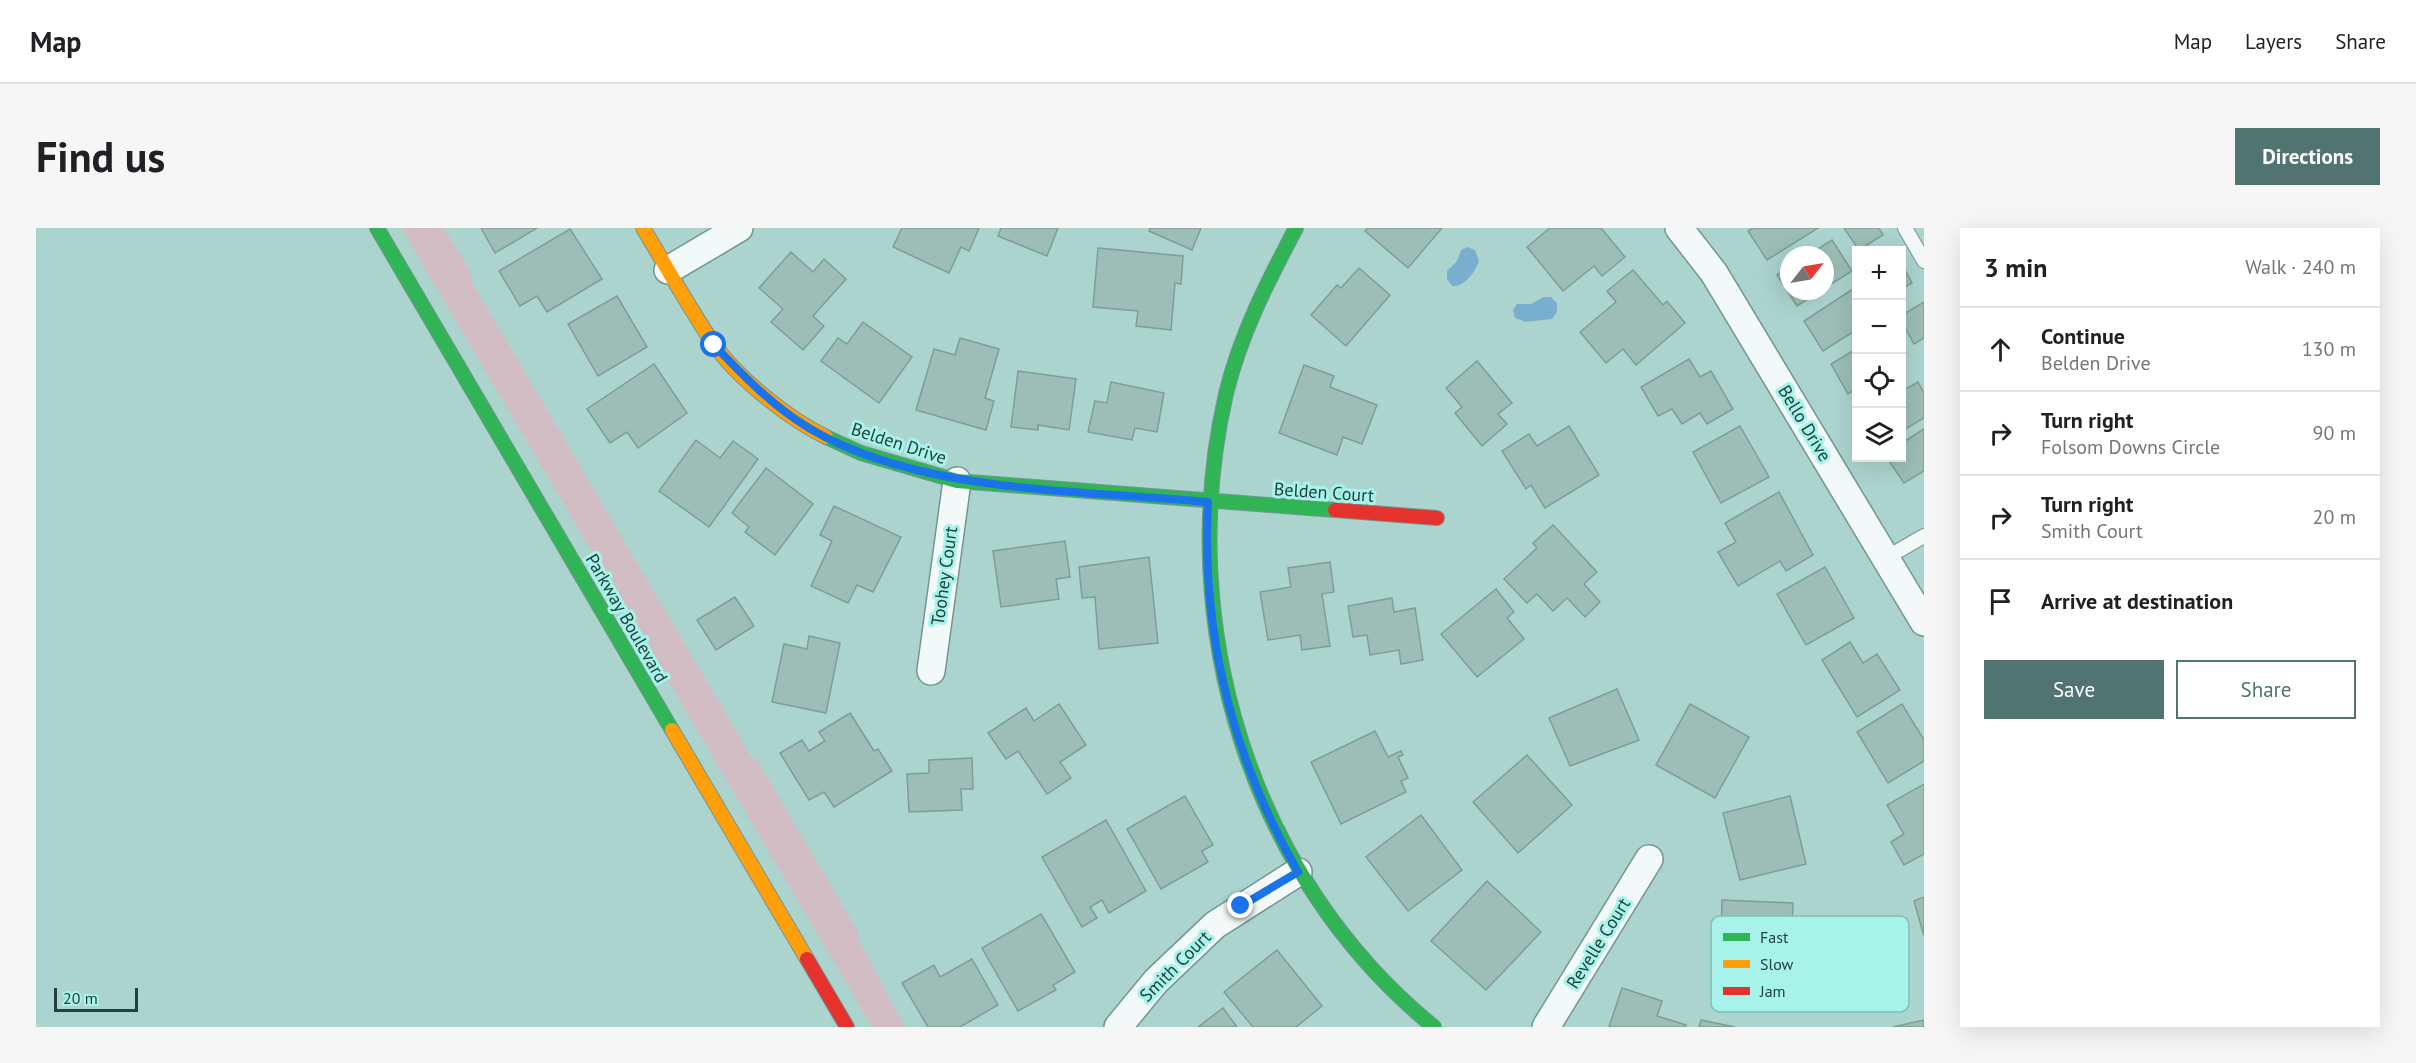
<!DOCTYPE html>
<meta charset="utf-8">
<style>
:root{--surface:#fff;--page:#f6f6f6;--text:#202124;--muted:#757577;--line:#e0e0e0;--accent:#527470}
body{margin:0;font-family:"PT Sans",sans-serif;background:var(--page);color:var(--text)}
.controls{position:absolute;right:18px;top:18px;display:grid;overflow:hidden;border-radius:0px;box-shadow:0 6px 24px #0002}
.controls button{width:54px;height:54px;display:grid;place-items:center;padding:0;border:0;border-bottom:2px solid var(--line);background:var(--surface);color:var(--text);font:30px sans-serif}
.compass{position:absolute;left:1744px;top:18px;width:54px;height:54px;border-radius:50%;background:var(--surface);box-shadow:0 6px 24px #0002;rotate:59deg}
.scale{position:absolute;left:18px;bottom:15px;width:84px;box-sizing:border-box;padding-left:6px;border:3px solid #21413d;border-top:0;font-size:16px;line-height:21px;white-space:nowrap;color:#21413d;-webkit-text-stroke:4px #a7f3ea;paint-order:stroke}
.stop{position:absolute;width:18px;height:18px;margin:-14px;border:4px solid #1a73e8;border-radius:50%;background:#fff}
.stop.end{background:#1a73e8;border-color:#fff;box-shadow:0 2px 6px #0008}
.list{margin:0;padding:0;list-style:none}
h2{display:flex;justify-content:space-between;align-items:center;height:78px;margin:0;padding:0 24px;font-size:26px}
h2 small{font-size:20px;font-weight:400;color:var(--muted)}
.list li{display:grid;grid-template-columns:39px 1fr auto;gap:18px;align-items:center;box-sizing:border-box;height:84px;padding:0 24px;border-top:2px solid var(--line)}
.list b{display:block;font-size:22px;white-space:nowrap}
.list p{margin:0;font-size:20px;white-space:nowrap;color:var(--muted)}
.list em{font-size:20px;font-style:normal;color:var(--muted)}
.actions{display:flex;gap:12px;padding:18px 24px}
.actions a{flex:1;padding:14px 0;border:2px solid var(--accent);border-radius:0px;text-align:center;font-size:21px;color:var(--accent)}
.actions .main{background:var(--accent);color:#fff}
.icon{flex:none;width:33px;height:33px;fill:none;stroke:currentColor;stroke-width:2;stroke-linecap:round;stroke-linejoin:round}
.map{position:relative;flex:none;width:1888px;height:799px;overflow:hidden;border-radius:0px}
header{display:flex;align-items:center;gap:36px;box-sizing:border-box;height:84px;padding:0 30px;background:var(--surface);border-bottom:2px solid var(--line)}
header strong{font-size:28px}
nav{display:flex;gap:33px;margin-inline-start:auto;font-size:21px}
.intro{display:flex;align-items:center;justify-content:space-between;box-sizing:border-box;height:144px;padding:0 36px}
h1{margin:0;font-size:42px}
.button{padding:15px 27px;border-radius:0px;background:var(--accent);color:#fff;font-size:21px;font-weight:700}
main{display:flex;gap:36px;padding:0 36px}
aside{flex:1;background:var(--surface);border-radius:0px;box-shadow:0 6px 24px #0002}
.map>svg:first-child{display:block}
.green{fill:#d0bcc2}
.water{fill:#7aaece}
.building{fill:#9cbeb6;stroke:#7e9d96;stroke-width:1.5}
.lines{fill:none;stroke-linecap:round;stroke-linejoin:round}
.lane-casing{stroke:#749692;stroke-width:16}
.street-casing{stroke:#749692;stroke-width:30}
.fast-casing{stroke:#749692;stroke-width:16}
.slow-casing{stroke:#749692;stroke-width:16}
.jam-casing{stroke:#749692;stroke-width:16}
.lane{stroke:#f3f9f8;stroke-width:14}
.street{stroke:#f3f9f8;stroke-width:27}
.fast{stroke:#30b455;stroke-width:14}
.slow{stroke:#ff9f0a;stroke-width:14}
.jam{stroke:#e5322d;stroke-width:14}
.route{stroke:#1a73e8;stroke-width:8}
.labels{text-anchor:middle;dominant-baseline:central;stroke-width:6;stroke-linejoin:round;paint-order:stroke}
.street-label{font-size:18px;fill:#21413d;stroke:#a7f3ea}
.key{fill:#a7f3ea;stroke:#7fbeb6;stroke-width:1.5}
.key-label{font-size:16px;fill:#21413d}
</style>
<header>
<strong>Map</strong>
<nav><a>Map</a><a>Layers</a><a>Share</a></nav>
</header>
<div class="intro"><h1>Find us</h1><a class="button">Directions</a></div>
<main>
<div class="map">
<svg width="1888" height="799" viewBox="0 0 1888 799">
<rect width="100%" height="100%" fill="#acd4cf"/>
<path class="green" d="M365,0h43l29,48 -3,3 283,481 3,-2 103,175 -3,2 49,92h-33z"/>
<g class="water">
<path d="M1431,19l8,3 4,11c-4,11 -14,26 -27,25l-5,-7v-8l10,-10 4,-11z"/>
<path d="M1508,69h7l6,6v9l-5,7 -26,3 -11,-4 -2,-8 4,-6h14z"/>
</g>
<g class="building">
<path d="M445,0h56l-42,25z"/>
<path d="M866,0h77l-10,23 -8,-4 -12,26 -56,-26z"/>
<path d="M965,0h57l-11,28 -49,-20z"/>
<path d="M1114,0h51l-9,22 -43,-19z"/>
<path d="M1332,0h74l-34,40 -43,-37z"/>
<path d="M1514,0h51l24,29 -23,19 -8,-10 -31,25 -36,-44z"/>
<path d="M1717,0h65l-51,32 -19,-29z"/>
<path d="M1808,0h35l4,7 -24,15z"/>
<path d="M534,1l32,50 -55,33 -10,-16 -17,10 -21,-35z"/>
<path d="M1796,12l20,31 -27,17v-33h-17z"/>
<path d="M1062,20l85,8 -2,28 -6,-1 -4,47 -35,-4 2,-15 -45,-4z"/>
<path d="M755,24l22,20 11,-13 22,20 -33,37 11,10 -21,24 -32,-28 12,-13 -24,-21z"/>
<path d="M1866,36l10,19 -10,6z"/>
<path d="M1753,39v24h32l-24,15 -20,-31z"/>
<path d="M1323,40l31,27 -44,51 -35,-31 26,-30 4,3z"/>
<path d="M1597,42l30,35 4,-4 18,22 -49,42 -13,-16 -17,14 -26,-31 36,-30 -9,-11z"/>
<path d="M1820,59v43l-33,21 -19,-30z"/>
<path d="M581,68l30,51 -49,29 -30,-52z"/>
<path d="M1888,74v36l-10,6 -12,-22v-7z"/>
<path d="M827,94l49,35 -33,46 -58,-42 17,-23 9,6z"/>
<path d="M924,110l39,11 -14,49 9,3 -8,29 -70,-20 18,-61 21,6z"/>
<path d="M1820,121v40l-8,5 -17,-30z"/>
<path d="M1653,131l11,18 11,-6 22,38 -26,15 -7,-11 -18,11 -10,-15 -14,7 -17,-29z"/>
<path d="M1441,133l35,42 -14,11 9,10 -25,22 -27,-33 7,-6 -16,-19z"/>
<path d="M618,136l33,49 -49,35 -11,-16 -17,11 -23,-34z"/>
<path d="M1268,137l30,11 -4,11 47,18 -15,39 -19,-7 -6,18 -58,-22z"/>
<path d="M982,143l58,8 -7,51 -31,-5v5l-27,-3z"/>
<path d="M1075,154l53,11 -7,39 -22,-4 -3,12 -44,-8 7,-31 12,2z"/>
<path d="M1882,154l6,11v25l-22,13v-40z"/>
<path d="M1533,198l30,49 -54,33 -14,-23 -5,4 -24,-38 27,-17 8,12z"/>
<path d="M1704,198l29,51 -48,26 -28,-51z"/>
<path d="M1888,201v42l-20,12 -17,-25h15v-15z"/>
<path d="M660,212l24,18 13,-17 25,18 -49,68 -50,-36z"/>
<path d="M730,240l47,36 -38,51 -30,-23 4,-5 -17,-14z"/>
<path d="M1743,264l34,63 -27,16 -6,-10 -42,25 -20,-34 18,-10 -11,-19z"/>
<path d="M798,278l67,31 -28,55 -16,-7 -9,18 -37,-17 21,-45 -12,-6z"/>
<path d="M1517,297l44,47 -13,12 16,18 -15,15 -18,-19 -14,13 -16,-17 -10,9 -23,-24 33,-31 -4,-5z"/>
<path d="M1029,313l5,36 -14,2 3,20 -58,8 -8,-56z"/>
<path d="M1113,329l9,86 -59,6 -4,-52 -13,1 -3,-31z"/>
<path d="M1294,334l4,30 -12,2 8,52 -28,4 -2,-15 -32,5 -8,-48 31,-5 -3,-19z"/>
<path d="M1789,339l29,51 -48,27 -29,-51z"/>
<path d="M1460,361l18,23 -7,6 17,21 -47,38 -36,-43z"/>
<path d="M699,369l19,29 -38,24 -19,-30z"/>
<path d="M1356,370l2,14 21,-4 8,52 -22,4 -2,-14 -29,5 -3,-20 -14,2 -5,-31z"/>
<path d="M773,408l31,7 -14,70 -54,-11 12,-58 23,5z"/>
<path d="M1814,414l13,21 14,-9 23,36 -43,27 -35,-57z"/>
<path d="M1581,461l22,51 -69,26 -21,-48z"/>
<path d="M1023,476l27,41 -26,17 11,16 -24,16 -29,-43 -12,8 -18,-26 38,-25 8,13z"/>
<path d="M1654,476l59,33 -34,61 -59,-33z"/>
<path d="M1866,476l22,36v21l-36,22 -31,-51z"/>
<path d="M814,485l24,38 4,-2 14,22 -58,36 -10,-15 -15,8 -29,-47 22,-13 7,11 16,-10 -6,-9z"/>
<path d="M1339,503l13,26 13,-6 2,4 -5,2 10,21 -7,3 5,11 -65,32 -30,-62z"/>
<path d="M1491,527l45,50 -54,48 -45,-51z"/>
<path d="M936,530l1,31h-12l1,21 -53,2 -2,-38 22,-1v-13z"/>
<path d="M1888,556v70l-20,11 -13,-23 13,-8 -17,-29z"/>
<path d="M1149,568l28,49 -11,6 6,11 -47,27 -34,-60z"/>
<path d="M1754,568l16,68 -66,16 -17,-67z"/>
<path d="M1385,587l41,55 -54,41 -42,-54z"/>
<path d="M1070,592l40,71 -37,22 -7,-13 -12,7 7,11 -15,9 -40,-70z"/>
<path d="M1451,653l54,51 -55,58 -55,-49z"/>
<path d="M1888,669v39l-10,-35z"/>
<path d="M1686,672l71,3 -3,68 -70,-3z"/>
<path d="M1005,686l34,58 -22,13 3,5 -38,21 -36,-63z"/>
<path d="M1241,722l45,56 -26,21h-43l-29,-35z"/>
<path d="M936,731l26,46 -38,22h-32l-26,-44 32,-18 6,12z"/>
<path d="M1586,760l40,13 -5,15 29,9 -1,2h-76z"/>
<path d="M1187,780l14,19h-39z"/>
<path d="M1665,792l34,7h-36z"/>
<path d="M1888,792v7h-31z"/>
</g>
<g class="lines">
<g class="lane-casing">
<g id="lane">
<path d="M1869,0l19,33"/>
<path d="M1850,330l38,-22"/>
</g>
</g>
<g class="street-casing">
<g id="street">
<path d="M1643,0l35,45 210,349"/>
<path d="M632,42l71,-42"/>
<path d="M895,443l26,-190"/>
<path d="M1082,799l38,-46 59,-56 83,-53"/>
<path d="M1510,799l103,-168"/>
</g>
</g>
<g class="fast-casing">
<g id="fast">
<path d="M341,0l295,502"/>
<path d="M1260,0c-28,53 -56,107 -70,166 -53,229 24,484 208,633"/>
<path d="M790,209l35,16 96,28 378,29"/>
</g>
</g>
<g class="slow-casing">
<g id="slow">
<path d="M607,0c23,38 45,78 70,115 24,35 76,76 113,94"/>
<path d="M636,502l135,229"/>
</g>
</g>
<g class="jam-casing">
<g id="jam">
<path d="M1299,282l102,8"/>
<path d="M771,731l40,68"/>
</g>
</g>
<use href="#lane" class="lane"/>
<use href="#street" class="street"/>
<use href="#fast" class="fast"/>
<use href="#slow" class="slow"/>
<use href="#jam" class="jam"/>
</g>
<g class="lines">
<path class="route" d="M678,117c30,31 58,61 95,83 109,66 275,62 399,74 -7,132 25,256 90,370l-57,34"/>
</g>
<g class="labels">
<g class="street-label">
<text transform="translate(1769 195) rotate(59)">Bello Drive</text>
<text transform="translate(863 215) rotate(18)">Belden Drive</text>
<text transform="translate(1288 264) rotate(4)">Belden Court</text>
<text transform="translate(908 348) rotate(-82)">Toohey Court</text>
<text transform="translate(591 390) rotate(60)">Parkway Boulevard</text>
<text transform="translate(1562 715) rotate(-58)">Revelle Court</text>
<text transform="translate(1139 738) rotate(-45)">Smith Court</text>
</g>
</g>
<rect x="1675" y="688" width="198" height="96" rx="9" class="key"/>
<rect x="1687" y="705" width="27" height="8" fill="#30b455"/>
<rect x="1687" y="732" width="27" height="8" fill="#ff9f0a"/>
<rect x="1687" y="759" width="27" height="8" fill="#e5322d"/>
<g class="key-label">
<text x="1724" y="715">Fast</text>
<text x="1724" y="742">Slow</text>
<text x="1724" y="769">Jam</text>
</g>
</svg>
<div class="controls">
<button>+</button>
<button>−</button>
<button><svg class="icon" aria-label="locate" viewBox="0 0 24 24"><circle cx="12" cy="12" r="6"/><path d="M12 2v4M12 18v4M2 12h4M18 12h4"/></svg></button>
<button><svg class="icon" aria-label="layers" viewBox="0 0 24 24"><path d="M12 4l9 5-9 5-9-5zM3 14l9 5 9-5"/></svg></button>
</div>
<svg class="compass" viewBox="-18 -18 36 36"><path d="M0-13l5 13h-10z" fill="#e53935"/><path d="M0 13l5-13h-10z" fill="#757577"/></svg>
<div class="scale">20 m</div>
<div class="stop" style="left:678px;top:117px"></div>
<div class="stop end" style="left:1205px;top:678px"></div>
</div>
<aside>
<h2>3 min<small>Walk · 240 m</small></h2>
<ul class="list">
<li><svg class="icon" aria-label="ahead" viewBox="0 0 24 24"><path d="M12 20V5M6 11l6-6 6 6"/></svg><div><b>Continue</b><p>Belden Drive</p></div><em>130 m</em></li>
<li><svg class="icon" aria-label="right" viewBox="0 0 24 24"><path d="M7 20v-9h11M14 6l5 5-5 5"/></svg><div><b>Turn right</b><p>Folsom Downs Circle</p></div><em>90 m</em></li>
<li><svg class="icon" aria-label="right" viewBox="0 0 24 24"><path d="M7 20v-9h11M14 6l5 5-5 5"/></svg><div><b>Turn right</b><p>Smith Court</p></div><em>20 m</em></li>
<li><svg class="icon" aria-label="arrive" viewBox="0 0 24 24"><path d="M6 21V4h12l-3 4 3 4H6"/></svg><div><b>Arrive at destination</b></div></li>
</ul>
<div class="actions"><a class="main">Save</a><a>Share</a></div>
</aside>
</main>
